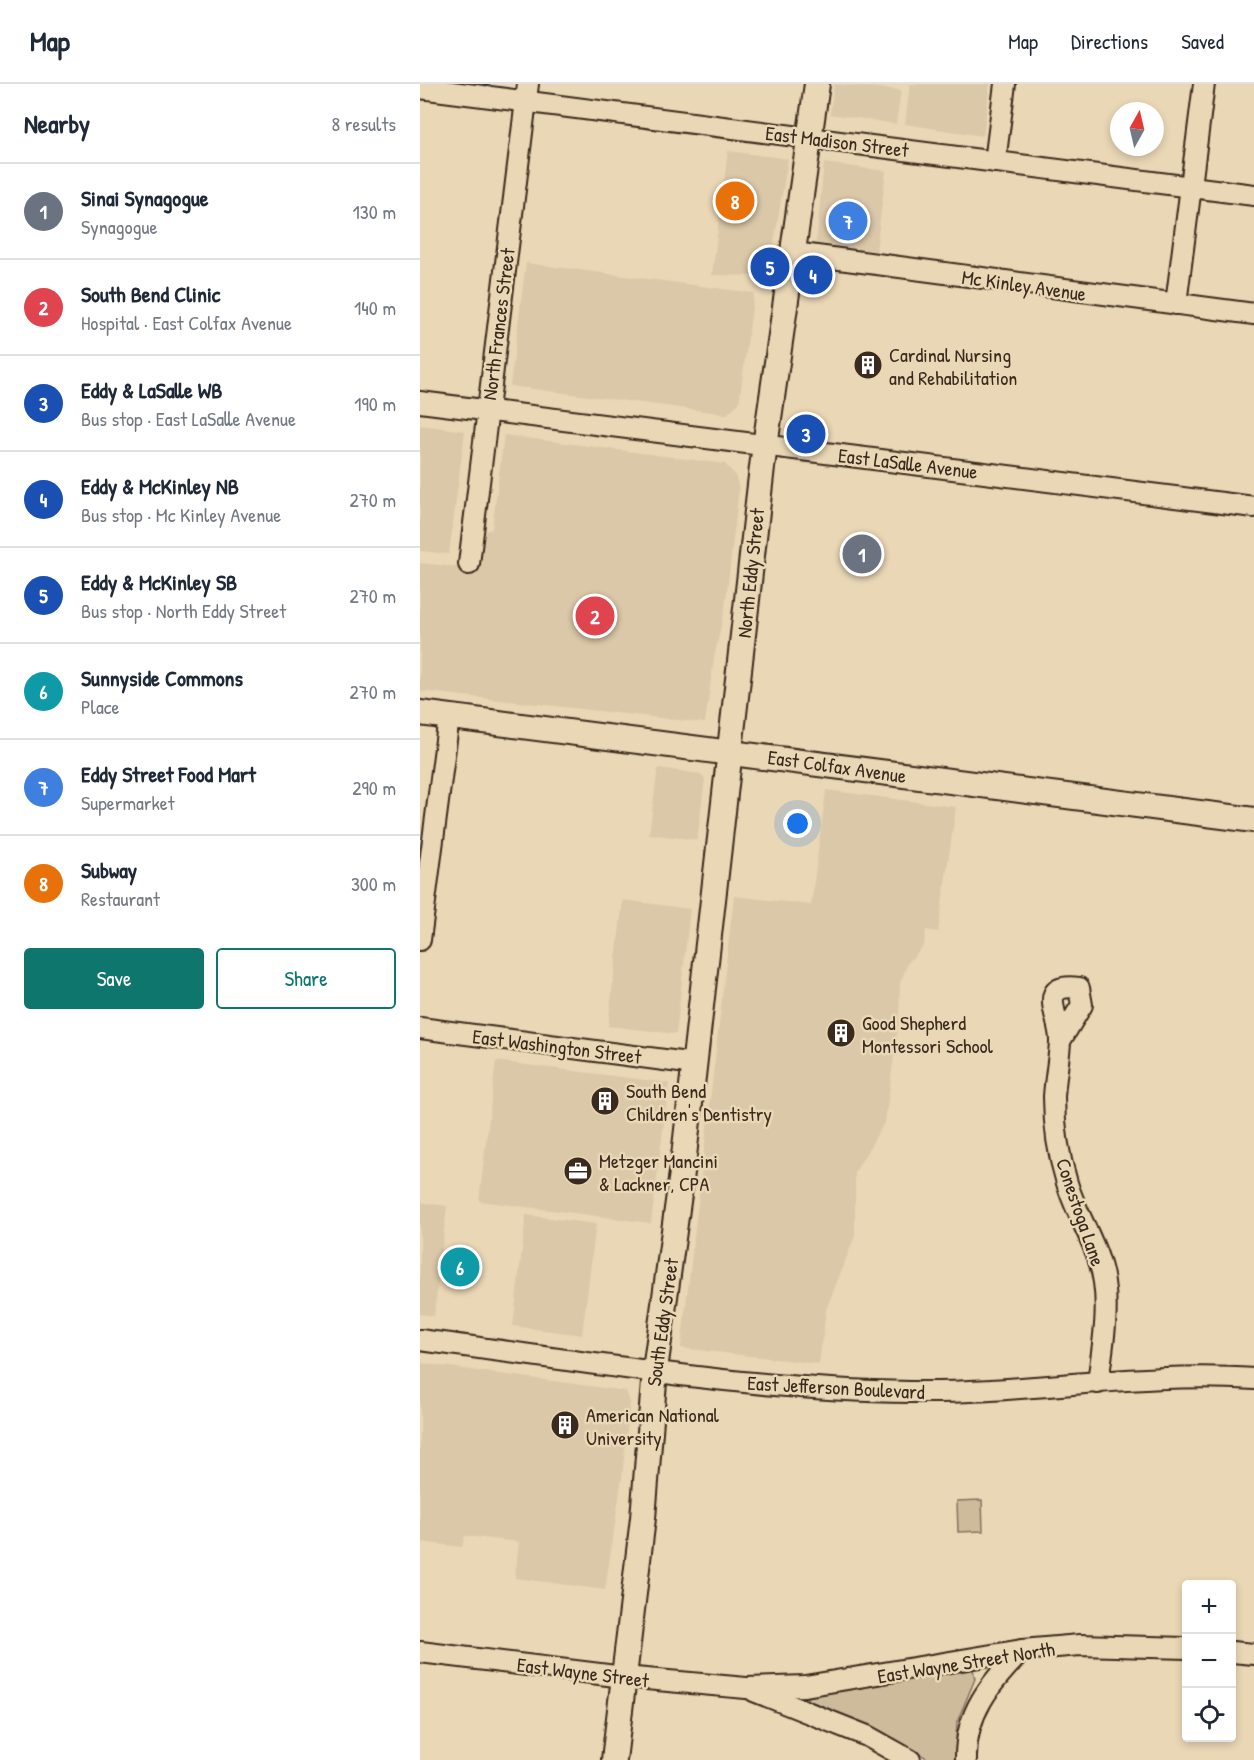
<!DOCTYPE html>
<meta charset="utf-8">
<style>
:root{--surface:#fff;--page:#f2f2f3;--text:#1f2937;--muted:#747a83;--line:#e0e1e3;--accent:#0f766e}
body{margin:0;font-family:"Patrick Hand",sans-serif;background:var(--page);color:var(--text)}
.controls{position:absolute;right:18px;bottom:18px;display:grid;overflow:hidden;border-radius:6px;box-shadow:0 3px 9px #0003}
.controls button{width:54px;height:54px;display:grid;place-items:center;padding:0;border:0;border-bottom:2px solid var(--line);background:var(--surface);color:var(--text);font:30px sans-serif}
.compass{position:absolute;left:690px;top:18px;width:54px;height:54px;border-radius:50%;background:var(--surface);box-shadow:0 3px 9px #0003;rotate:8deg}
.you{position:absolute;left:378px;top:740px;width:21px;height:21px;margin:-15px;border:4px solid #fff;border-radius:50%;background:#1a73e8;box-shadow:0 0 0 9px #1a73e833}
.badge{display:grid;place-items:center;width:39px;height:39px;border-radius:50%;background:var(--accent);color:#fff;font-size:20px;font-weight:700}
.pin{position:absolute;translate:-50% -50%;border:3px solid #fff;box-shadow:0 2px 6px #0006}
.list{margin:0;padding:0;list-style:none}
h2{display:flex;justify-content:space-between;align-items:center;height:78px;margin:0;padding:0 24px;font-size:26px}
h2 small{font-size:20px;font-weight:400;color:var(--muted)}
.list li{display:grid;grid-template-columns:39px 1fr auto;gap:18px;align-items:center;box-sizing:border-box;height:96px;padding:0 24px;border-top:2px solid var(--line)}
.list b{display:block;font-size:22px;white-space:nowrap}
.list p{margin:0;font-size:20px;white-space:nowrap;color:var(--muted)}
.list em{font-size:20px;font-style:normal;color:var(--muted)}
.actions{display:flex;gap:12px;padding:18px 24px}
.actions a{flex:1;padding:14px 0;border:2px solid var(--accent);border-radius:6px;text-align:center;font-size:21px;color:var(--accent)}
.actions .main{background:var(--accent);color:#fff}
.icon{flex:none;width:33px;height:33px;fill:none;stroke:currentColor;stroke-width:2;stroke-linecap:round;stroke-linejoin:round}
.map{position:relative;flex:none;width:834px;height:1676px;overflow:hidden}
header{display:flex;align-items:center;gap:36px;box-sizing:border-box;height:84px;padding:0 30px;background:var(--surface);border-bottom:2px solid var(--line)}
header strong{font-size:28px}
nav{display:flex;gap:33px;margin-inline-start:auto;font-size:21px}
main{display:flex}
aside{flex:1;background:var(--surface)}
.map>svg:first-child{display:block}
.built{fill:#dbc8a8}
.green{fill:#cebb9c;stroke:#84725d;stroke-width:1.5}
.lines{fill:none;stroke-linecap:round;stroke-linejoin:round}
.minor-casing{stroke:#3b2a1e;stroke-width:24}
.major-casing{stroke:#3b2a1e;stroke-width:28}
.minor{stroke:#ead7b5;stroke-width:20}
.major{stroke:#ead7b5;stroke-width:24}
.labels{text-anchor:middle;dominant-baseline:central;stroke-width:5;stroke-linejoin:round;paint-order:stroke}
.street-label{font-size:20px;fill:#3b2a1e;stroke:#ead7b5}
.poi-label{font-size:20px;fill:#3b2a1e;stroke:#ead7b5;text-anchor:start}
</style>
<header>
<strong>Map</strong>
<nav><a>Map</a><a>Directions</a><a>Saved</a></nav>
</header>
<main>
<aside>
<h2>Nearby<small>8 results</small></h2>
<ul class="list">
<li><span class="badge" style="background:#6b7280">1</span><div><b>Sinai Synagogue</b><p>Synagogue</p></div><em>130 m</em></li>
<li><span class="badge" style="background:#e0444e">2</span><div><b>South Bend Clinic</b><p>Hospital · East Colfax Avenue</p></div><em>140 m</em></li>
<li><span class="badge" style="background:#1a4fb4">3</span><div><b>Eddy &amp; LaSalle WB</b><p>Bus stop · East LaSalle Avenue</p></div><em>190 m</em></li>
<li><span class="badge" style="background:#1a4fb4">4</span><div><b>Eddy &amp; McKinley NB</b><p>Bus stop · Mc Kinley Avenue</p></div><em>270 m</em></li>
<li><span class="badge" style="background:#1a4fb4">5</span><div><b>Eddy &amp; McKinley SB</b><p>Bus stop · North Eddy Street</p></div><em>270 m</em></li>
<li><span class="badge" style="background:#0f9aa8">6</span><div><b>Sunnyside Commons</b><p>Place</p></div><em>270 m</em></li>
<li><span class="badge" style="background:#3f7fe0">7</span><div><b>Eddy Street Food Mart</b><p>Supermarket</p></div><em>290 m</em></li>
<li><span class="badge" style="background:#e8710a">8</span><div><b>Subway</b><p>Restaurant</p></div><em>300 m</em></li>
</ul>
<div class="actions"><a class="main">Save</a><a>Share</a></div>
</aside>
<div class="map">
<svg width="834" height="1676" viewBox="0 0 834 1676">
<rect width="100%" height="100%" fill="#ead7b5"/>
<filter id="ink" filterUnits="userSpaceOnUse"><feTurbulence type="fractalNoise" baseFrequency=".0167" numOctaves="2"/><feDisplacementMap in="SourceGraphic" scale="12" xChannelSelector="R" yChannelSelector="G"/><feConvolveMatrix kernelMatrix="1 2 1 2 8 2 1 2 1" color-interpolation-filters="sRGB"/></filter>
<g filter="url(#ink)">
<g class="built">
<path d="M414,0l67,6 -5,34 -66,-10z"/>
<path d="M490,0h80l-7,52 -78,-12z"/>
<path d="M308,67l60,8 -18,107 -8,10 -50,-1z"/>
<path d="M404,79l62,8 -10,80 -60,-8z"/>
<path d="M106,179l228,30 -15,110 -12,11 -217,-28z"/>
<path d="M0,341l45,6 -16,123 -29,-3z"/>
<path d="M84,351l221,29 10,11 4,14 -14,119 -11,50 -9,65 -285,-32v-128l56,6 6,-37 10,-3z"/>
<path d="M238,684l43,6 4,5 -8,61 -48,-6z"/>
<path d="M406,706l130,17 -18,125 -12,-2 -2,15 -16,18 -8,20 -1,37 -14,101 -30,51v64l-29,74 -7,54 -138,-16 53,-452 77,9z"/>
<path d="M203,816l67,9 -14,125 -68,-8z"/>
<path d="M76,977l173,22 -18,140 -172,-22z"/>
<path d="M0,1118l27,4 -13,110 -14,-2z"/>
<path d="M106,1131l70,9 -14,111 -69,-9z"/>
<path d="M0,1279l206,28 4,11 -8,75 -17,113 -90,-12 4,-36 -54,-6 -3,11 -42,-5z"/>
</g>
<g class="green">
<path d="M562,1416l1,31 -25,1 -1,-31z"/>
<path d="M547,1584l6,1 2,10 -18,43 -2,38h-25l-51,-30 -72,-30v-3l6,-4 53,-6z"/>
</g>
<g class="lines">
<g class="minor-casing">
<g id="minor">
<path d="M0,4l834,107"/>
<path d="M575,78l10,-78"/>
<path d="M374,169l460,61"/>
<path d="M756,220l28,-220"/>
<path d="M0,318l834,105"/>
<path d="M49,480l59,-480"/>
<path d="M0,856l29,-223"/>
<path d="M0,944l275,36"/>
<path d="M640,957l22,-36 -3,-17c-45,-6 -18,29 -19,54 -1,18 -5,37 -6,55 0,27 5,60 13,86 10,34 32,64 37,99 5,33 -2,67 -6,101"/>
<path d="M0,1256c163,21 326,50 490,52 115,2 229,-21 344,-13"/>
<path d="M0,1568l204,25 122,11 59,-2 217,-36 58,-5 106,3"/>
<path d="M812,1568l22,2"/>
<path d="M334,1607l113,45 43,24"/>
<path d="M546,1676c-1,-49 25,-76 56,-110"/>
</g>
</g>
<g class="major-casing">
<g id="major">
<path d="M0,629l834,107"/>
<path d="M194,1676l29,-242 12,-148 28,-205 79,-698 55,-383"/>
</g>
</g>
<use href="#minor" class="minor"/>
<use href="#major" class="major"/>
</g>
</g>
<defs>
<g id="building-disc" transform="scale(1.5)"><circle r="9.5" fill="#3b2a1e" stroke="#ead7b5"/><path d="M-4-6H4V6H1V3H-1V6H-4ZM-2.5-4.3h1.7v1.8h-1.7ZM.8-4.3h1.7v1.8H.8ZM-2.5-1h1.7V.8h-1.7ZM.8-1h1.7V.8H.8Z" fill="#fff"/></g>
<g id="office-disc" transform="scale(1.5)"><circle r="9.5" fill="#3b2a1e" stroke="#ead7b5"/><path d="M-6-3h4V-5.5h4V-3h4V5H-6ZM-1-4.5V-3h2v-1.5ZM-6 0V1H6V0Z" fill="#fff"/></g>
</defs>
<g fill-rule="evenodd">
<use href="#building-disc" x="448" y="281"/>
<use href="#building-disc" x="421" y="949"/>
<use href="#building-disc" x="185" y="1017"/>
<use href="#office-disc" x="158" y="1087"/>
<use href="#building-disc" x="145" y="1341"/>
</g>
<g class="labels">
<g class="street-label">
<text transform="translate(417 57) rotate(7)">East Madison Street</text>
<text transform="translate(604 201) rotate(8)">Mc Kinley Avenue</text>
<text transform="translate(78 240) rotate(-83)">North Frances Street</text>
<text transform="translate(488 379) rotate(7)">East LaSalle Avenue</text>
<text transform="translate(330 489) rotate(-84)">North Eddy Street</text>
<text transform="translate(417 682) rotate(8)">East Colfax Avenue</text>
<text transform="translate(137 962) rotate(7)">East Washington Street</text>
<text transform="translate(661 1128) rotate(71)">Conestoga Lane</text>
<text transform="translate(242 1238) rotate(-82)">South Eddy Street</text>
<text transform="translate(416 1303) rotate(3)">East Jefferson Boulevard</text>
<text transform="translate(546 1578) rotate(-9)">East Wayne Street North</text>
<text transform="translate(163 1588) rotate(7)">East Wayne Street</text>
</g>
<g class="poi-label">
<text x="469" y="270">Cardinal Nursing<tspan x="469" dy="23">and Rehabilitation</tspan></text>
<text x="442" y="938">Good Shepherd<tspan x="442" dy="23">Montessori School</tspan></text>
<text x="206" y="1006">South Bend<tspan x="206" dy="23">Children's Dentistry</tspan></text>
<text x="179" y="1076">Metzger Mancini<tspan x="179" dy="23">&amp; Lackner, CPA</tspan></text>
<text x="166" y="1330">American National<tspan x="166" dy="23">University</tspan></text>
</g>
</g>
</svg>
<div class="controls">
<button>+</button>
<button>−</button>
<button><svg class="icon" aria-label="locate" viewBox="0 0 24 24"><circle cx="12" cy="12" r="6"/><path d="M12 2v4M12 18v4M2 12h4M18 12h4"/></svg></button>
</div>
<svg class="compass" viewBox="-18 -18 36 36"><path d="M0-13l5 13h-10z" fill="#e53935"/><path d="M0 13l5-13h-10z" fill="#747a83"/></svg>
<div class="you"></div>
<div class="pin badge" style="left:442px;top:470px;background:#6b7280">1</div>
<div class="pin badge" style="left:175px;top:532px;background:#e0444e">2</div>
<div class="pin badge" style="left:386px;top:350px;background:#1a4fb4">3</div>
<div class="pin badge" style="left:393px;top:191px;background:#1a4fb4">4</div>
<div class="pin badge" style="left:350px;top:183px;background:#1a4fb4">5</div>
<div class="pin badge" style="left:40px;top:1183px;background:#0f9aa8">6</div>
<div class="pin badge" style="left:428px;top:137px;background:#3f7fe0">7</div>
<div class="pin badge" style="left:315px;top:117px;background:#e8710a">8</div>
</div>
</main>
